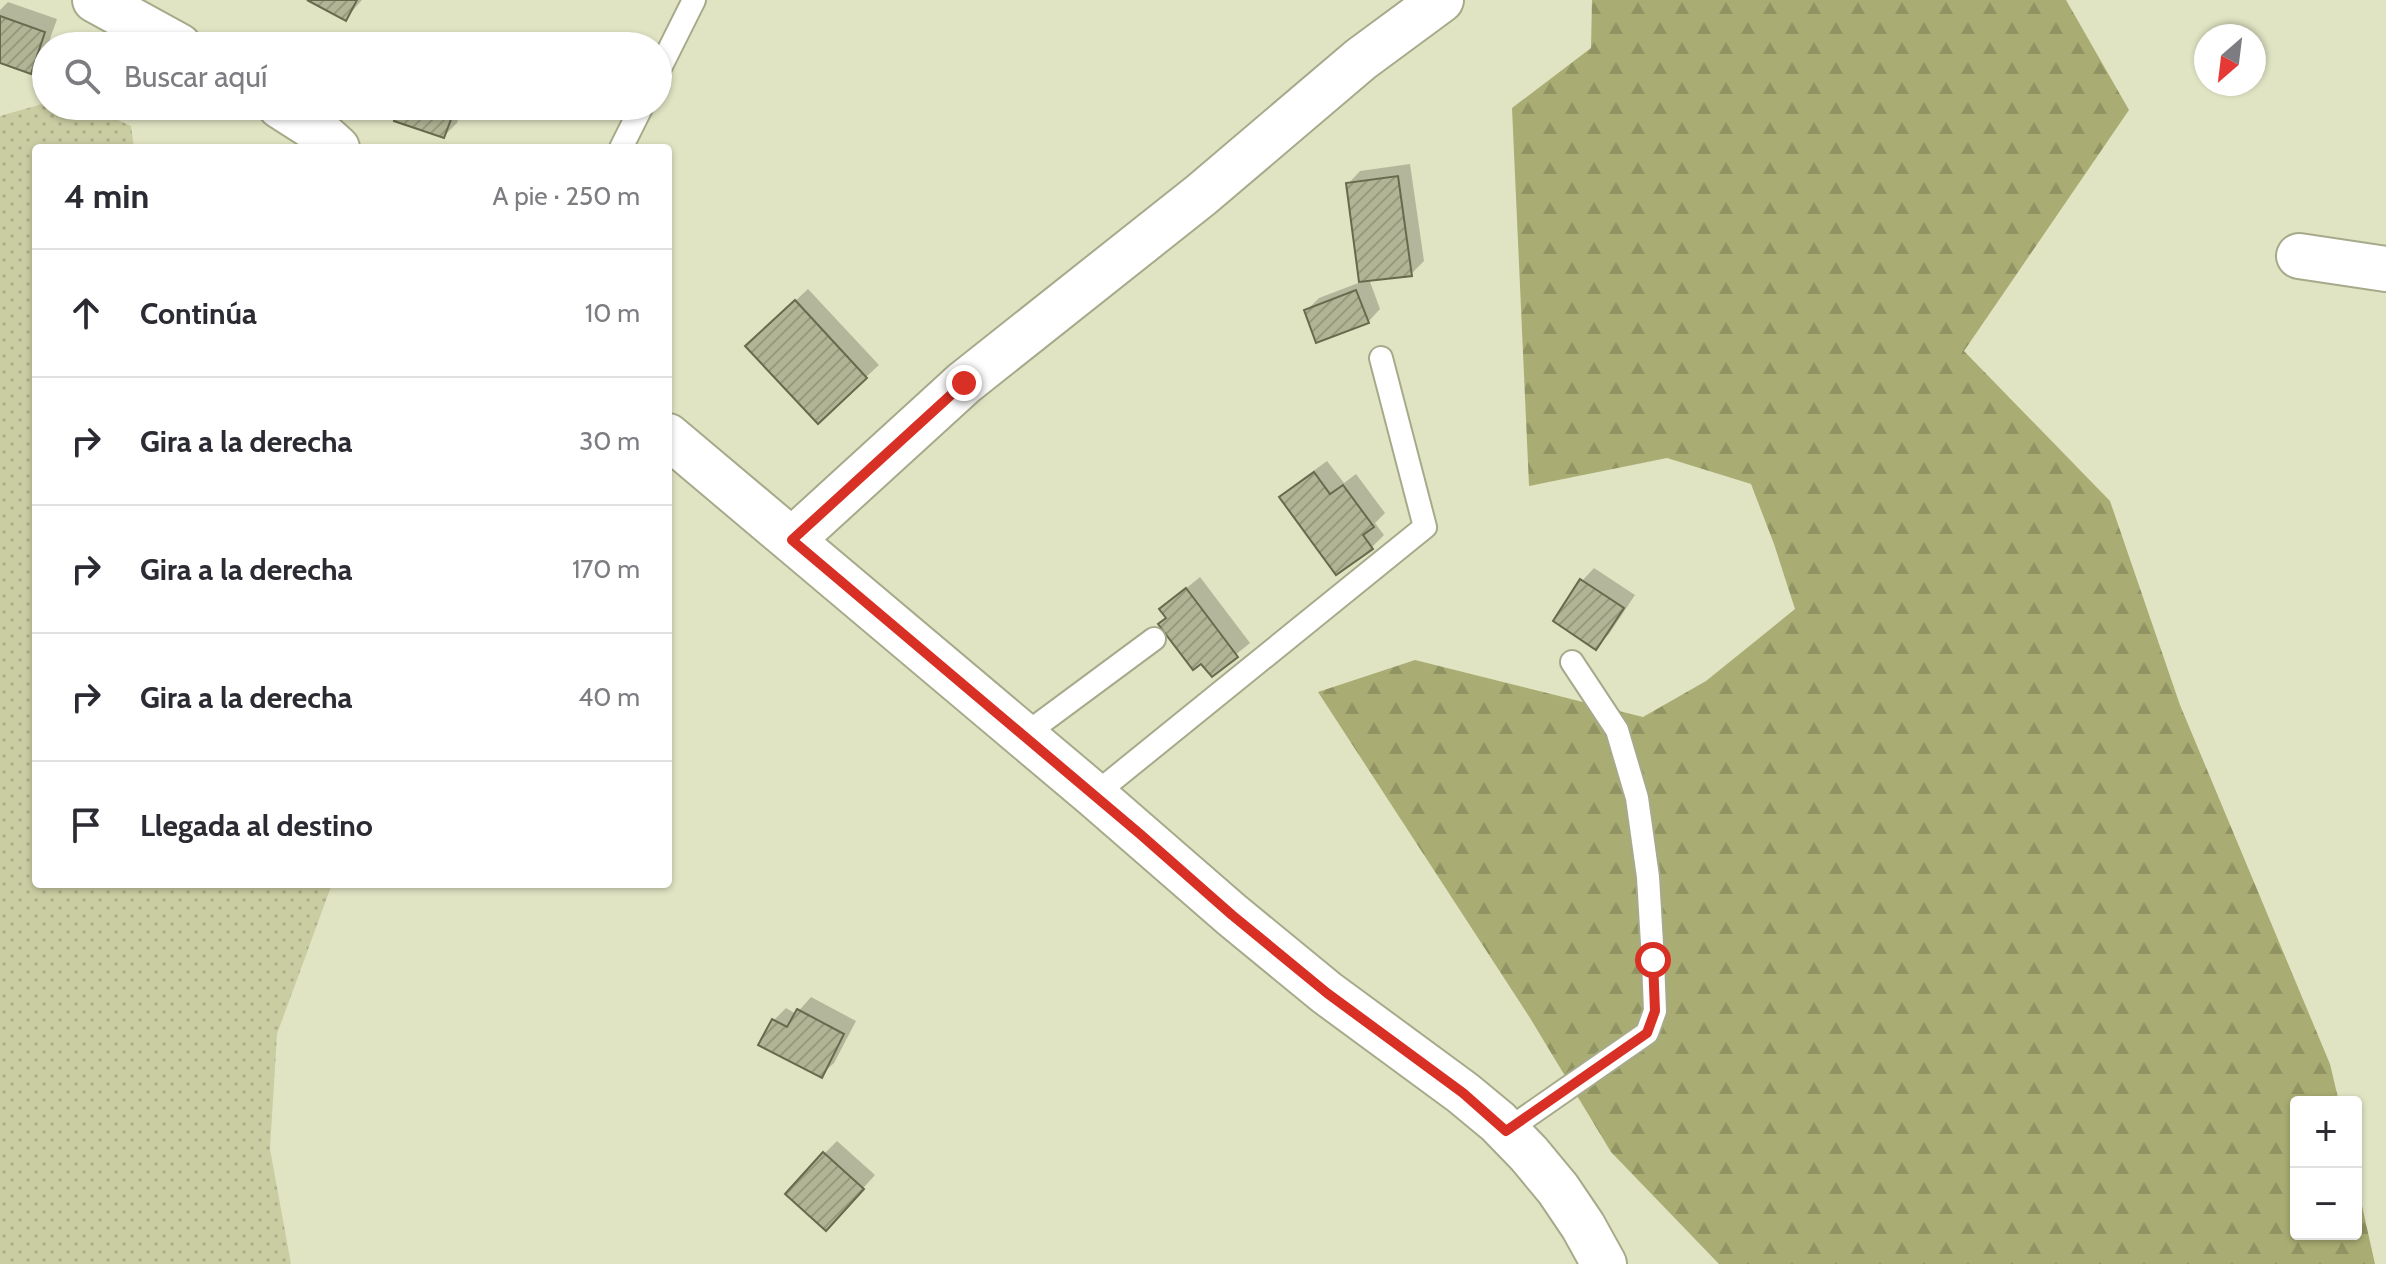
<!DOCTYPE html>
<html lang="es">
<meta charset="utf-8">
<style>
:root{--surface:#fff;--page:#f7f7f7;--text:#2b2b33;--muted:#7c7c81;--line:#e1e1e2}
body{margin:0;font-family:Cabin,sans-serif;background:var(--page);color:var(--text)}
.controls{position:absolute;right:24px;bottom:24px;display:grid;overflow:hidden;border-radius:8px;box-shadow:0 2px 6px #0004}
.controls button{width:72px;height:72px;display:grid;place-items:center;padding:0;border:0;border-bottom:2px solid var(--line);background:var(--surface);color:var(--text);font:40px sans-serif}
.compass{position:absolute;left:2194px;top:24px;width:72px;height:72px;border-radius:50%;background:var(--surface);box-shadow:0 2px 6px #0004;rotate:208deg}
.stop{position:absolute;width:24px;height:24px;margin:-18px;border:6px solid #d93025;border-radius:50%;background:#fff}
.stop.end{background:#d93025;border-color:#fff;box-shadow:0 2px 8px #0008}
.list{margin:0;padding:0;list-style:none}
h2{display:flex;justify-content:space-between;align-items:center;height:104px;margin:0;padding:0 32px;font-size:34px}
h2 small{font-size:26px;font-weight:400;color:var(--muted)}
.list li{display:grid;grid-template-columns:52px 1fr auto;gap:24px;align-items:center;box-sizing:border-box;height:128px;padding:0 32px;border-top:2px solid var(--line)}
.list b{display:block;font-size:30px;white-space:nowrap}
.list em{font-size:26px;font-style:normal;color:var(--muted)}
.icon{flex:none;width:44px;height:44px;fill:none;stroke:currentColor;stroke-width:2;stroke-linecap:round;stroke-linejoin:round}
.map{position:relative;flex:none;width:2386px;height:1264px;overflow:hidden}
.search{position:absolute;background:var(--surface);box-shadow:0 2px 6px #0004;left:32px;top:32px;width:640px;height:88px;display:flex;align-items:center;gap:20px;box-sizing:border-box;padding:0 28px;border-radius:44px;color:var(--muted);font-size:30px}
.panel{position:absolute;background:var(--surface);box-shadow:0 2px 6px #0004;left:32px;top:144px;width:640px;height:744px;border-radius:8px}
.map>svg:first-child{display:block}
.grass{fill:url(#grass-dots)}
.forest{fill:url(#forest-firs)}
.shadow{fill:#0003}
.building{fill:url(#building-hatch);stroke:#686a4d;stroke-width:2}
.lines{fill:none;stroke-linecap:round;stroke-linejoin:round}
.service-casing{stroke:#a7aa8a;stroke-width:26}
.minor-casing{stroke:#a7aa8a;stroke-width:48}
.tertiary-casing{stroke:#a7aa8a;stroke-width:48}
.service{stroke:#fff;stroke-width:22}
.minor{stroke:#fff;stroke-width:44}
.tertiary{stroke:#fff;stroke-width:44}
.route{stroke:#d93025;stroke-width:10}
</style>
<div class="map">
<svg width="2386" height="1264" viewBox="0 0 2386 1264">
<defs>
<pattern id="grass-dots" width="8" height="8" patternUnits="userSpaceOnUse" patternTransform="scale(2)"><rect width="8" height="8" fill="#cacda2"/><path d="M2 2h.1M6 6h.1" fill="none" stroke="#acaf8a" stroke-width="1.8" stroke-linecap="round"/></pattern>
<pattern id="forest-firs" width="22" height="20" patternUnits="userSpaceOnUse" patternTransform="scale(2)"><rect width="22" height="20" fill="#a9ad73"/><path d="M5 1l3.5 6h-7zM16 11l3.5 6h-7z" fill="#909462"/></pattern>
<pattern id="building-hatch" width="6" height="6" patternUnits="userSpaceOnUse" patternTransform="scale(2)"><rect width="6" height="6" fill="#b2b595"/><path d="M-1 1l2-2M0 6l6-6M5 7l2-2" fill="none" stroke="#989a7f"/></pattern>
</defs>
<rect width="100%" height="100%" fill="#e1e4c3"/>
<path class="grass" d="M46,103v3h41l44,20 3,22h-98v736h296l-55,150 -7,115 21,115h-291v-1148z"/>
<path class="forest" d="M1592,0h474l63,110 -165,241 146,150 70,204 150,359 9,38h-43v132h60v-55l19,85h-656l-108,-112 -81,-134 -212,-326 97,-32 228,57 63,-36 89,-72 -21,-65 -23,-60 -84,-26 -138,28 -17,-378 79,-60z"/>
<g class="shadow">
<path d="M311,0h51l-16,18z"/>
<path d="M8,2l49,17 -14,40 -12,13 -31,-11v-51z"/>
<path d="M401,106h62l-6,17 -13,13z"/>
<path d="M1410,164l14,97 -13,13 -42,5 11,30 -12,13 -62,-11 13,-13 42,-16 -13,-98 12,-13z"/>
<path d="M808,289l71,76 -13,12 -106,-43z"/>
<path d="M1327,461l17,22 12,-9 29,39 -10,10 9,12 -12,12 -90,-49 12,-13z"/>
<path d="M1594,568l41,27 -26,39 -13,13 -14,-66z"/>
<path d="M1200,577l50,66 -38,31 -51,-65z"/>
<path d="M811,997l45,24 -22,42 -13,12 -48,-54 13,-13 10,6z"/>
<path d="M837,1141l38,34 -37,41 -14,-62z"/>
</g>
<g class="building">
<path d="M307,0h50l-11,21z"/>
<path d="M0,16l45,16 -14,42 -31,-11z"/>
<path d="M399,106h57l-12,32 -50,-17z"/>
<path d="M1398,176l14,100 -53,6 -13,-99z"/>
<path d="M1356,290l13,33 -53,20 -12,-33z"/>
<path d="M795,300l72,78 -49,46 -73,-78z"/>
<path d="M1314,472l16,22 13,-9 31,42 -11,8 10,14 -37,26 -57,-78z"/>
<path d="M1580,579l44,29 -28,42 -43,-29z"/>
<path d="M1186,588l52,69 -26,20 -11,-13 -8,6 -35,-46 8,-6 -7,-9z"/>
<path d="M797,1009l47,25 -22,44 -64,-33 14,-26 15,8z"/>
<path d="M823,1152l41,37 -38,42 -41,-37z"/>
</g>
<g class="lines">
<g class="service-casing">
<g id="service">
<path d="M658,72l36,-72"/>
<path d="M621,148l21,-42"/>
<path d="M1023,736l131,-97"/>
<path d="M1094,795l331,-268 -44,-169"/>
<path d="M1506,1131l141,-98 8,-22 -2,-51 -5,-83 -11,-79 -20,-68 -45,-68"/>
</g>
</g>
<g class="minor-casing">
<g id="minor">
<path d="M2299,256l87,13"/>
<path d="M792,540l172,-157 237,-188 160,-136 80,-59"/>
</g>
</g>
<g class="tertiary-casing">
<g id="tertiary">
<path d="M95,0l84,46"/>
<path d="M280,106l36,23 21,19"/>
<path d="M668,436l426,359 138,120 95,78 136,100 35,29 31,32 29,35 25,37 21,38"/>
</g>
</g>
<use href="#service" class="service"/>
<use href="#minor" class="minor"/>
<use href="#tertiary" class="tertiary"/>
</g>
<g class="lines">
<path class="route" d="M964,383l-172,157 348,294 92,81 95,78 136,100 43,38 141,-98 8,-22 -2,-51"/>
</g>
</svg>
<div class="controls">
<button>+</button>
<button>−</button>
</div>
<svg class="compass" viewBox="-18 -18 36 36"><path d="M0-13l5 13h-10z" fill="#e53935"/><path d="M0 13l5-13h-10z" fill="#7c7c81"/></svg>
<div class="stop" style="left:1653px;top:960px"></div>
<div class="stop end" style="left:964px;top:383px"></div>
<div class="search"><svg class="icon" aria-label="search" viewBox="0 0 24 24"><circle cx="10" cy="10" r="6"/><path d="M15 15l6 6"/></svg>Buscar aquí</div>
<section class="panel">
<h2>4 min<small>A pie · 250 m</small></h2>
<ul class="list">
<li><svg class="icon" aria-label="ahead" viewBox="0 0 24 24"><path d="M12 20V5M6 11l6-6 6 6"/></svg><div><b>Continúa</b></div><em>10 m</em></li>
<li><svg class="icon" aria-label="right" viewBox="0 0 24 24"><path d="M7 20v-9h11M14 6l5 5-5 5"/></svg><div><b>Gira a la derecha</b></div><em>30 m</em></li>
<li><svg class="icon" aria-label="right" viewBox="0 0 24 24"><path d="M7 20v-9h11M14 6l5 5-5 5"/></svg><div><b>Gira a la derecha</b></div><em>170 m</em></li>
<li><svg class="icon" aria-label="right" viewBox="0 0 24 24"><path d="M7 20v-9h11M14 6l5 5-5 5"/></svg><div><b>Gira a la derecha</b></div><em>40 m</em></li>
<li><svg class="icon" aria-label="arrive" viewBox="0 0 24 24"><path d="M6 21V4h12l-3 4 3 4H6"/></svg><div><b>Llegada al destino</b></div></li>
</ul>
</section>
</div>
